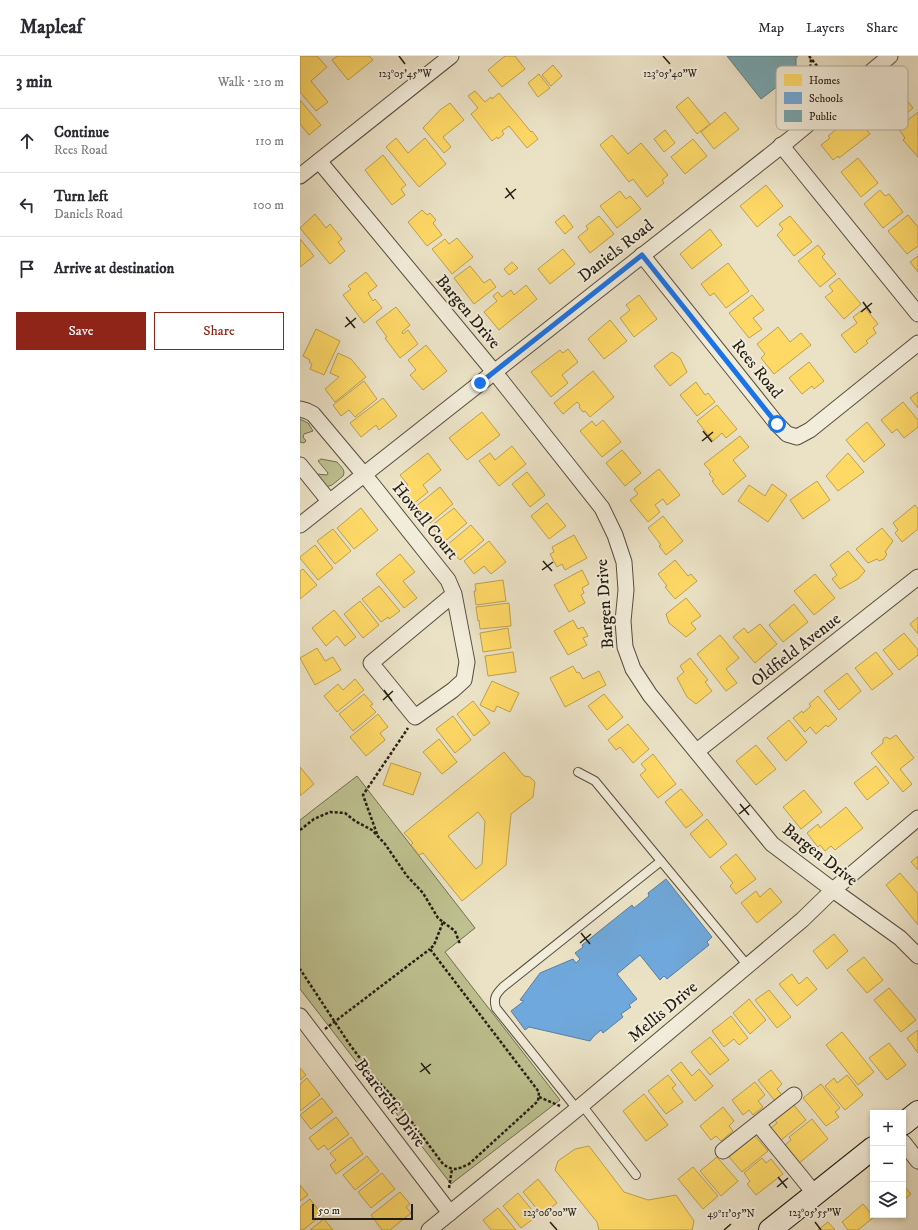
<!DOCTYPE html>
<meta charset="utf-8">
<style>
:root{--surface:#fff;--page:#f2f2f3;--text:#2b2b33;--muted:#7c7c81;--line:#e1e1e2;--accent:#8f2418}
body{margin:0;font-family:"IM FELL DW Pica",serif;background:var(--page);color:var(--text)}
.controls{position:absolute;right:12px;bottom:12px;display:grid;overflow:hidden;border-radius:0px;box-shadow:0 2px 6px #0003}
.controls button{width:36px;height:36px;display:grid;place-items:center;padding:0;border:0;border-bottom:1px solid var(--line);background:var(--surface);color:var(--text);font:20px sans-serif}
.scale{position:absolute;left:12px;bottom:10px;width:101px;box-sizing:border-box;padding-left:4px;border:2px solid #241d13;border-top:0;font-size:11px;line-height:14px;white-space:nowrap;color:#241d13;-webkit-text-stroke:3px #f2ecda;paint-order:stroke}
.stop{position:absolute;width:12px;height:12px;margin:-9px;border:3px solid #1a73e8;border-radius:50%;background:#fff}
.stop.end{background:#1a73e8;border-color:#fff;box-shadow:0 1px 4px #0008}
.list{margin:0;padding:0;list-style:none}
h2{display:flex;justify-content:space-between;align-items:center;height:52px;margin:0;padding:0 16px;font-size:17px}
h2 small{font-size:13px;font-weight:400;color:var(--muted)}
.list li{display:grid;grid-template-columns:26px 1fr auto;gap:12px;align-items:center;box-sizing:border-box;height:64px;padding:0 16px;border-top:1px solid var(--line)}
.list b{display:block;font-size:15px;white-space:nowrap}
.list p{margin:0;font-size:13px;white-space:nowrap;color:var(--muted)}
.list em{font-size:13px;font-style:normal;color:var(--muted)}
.actions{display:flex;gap:8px;padding:12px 16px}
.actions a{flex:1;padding:9px 0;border:1px solid var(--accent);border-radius:0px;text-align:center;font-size:14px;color:var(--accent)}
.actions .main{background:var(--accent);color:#fff}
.icon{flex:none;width:22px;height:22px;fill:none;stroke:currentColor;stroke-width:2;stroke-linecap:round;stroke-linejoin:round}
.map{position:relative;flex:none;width:618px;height:1174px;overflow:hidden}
header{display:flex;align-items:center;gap:24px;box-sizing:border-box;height:56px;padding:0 20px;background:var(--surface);border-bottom:1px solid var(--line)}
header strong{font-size:19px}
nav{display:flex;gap:22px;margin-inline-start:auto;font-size:14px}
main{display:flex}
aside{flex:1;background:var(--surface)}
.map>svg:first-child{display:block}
.green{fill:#bec190;stroke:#716f52}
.homes{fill:#ffd966;stroke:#bda14d;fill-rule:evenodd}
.schools{fill:#6fa8dc;stroke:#587ea0}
.public{fill:#76a5af;stroke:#5d7c80}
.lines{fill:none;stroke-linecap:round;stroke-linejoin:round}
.lane-casing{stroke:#564e40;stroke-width:10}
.street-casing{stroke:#564e40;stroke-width:17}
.secondary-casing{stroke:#241d13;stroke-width:24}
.path{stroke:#241d13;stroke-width:2.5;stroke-dasharray:3 2;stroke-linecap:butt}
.lane{stroke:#f2ecda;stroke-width:8}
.street{stroke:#f2ecda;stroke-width:15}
.secondary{stroke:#f2ecda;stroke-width:22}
.route{stroke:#1a73e8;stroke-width:5}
.ticks{fill:none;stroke:#241d13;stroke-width:1.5}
.labels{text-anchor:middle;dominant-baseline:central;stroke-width:4;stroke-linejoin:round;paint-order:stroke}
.street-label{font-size:17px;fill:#241d13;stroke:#f2ecda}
.key{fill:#f2ecda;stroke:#b4ae9e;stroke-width:1}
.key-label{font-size:11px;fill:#241d13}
.ticks-label{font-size:10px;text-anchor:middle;fill:#241d13;stroke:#f2ecda;stroke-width:4;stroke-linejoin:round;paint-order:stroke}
</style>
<header>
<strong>Mapleaf</strong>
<nav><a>Map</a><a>Layers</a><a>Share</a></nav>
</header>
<main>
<aside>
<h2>3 min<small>Walk · 210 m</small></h2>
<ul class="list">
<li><svg class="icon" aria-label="ahead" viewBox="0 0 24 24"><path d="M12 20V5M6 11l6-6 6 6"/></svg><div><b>Continue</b><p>Rees Road</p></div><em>110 m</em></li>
<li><svg class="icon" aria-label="left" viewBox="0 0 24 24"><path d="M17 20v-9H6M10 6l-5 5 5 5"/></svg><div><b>Turn left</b><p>Daniels Road</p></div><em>100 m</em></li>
<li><svg class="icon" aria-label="arrive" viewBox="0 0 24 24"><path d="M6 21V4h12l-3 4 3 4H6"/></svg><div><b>Arrive at destination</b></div></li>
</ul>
<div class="actions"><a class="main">Save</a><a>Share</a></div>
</aside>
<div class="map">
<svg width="618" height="1174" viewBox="0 0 618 1174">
<rect width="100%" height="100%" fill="#ebe2c6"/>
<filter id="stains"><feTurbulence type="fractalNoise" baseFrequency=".005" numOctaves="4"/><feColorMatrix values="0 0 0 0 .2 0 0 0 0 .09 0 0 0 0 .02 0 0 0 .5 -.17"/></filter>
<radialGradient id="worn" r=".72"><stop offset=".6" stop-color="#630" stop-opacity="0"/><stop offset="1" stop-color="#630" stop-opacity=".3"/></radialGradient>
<g class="green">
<path d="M0,363l8,4 5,8 -9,3 -1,3 3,4 -2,2 -4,-1z"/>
<path d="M21,403l16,3c4,5 9,8 6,14l-11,9 -6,2 -10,-13 11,1 1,-2 -10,-12z"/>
<path d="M57,720l118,152 -30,24 115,148 -109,84 -151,-195v-169z"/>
</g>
<g class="homes">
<path d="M0,0h17l10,11 -16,14 17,21 -12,9 -16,-19z"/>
<path d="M37,0h32l4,4 -25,20 -16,-20z"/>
<path d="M205,0h10l10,13 -23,18 -14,-17z"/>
<path d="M253,9l9,11 -11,10 -9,-11z"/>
<path d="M239,18l11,14 -12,9 -10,-14z"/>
<path d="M596,24l12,16 -3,2 8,10 -18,15 -9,-10 -1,2 -13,-16 4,-3 -1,-1 17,-13 1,1z"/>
<path d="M175,35l10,11 6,-5 1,2 7,-6 32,39 1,-1 6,8 -11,9 -18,-22 -7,5 2,3 -6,5 -1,-2 -5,4 -21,-27 7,-6 -10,-12z"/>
<path d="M388,41l22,27 -13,10 -21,-27z"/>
<path d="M0,44l21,25 -12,10 -9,-11z"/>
<path d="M150,47l14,17 -21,17 8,10 -7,6 -21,-25 17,-18z"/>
<path d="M425,56l14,17 -25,20 -13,-17z"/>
<path d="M618,56v45l-15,-17 2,-2 -7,-10z"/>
<path d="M553,60l3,4 2,-1 12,15 -31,24 -1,-2 -5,4 -12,-15 9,-7 -2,-2z"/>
<path d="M365,74l10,13 -11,9 -10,-13z"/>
<path d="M312,79l16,19 13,-11 27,32 -6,5 2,3 -17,14 -14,-18 -4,3 -29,-37z"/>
<path d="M96,82l12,15 17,-15 21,26 -27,23 -33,-40z"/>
<path d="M393,83l14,17 -22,18 -14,-17z"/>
<path d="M83,99l23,30 -5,4 4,6 -13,10 -27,-35z"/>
<path d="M558,102l20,25 -17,14 -20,-25z"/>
<path d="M466,129l17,21 -26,21 -17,-21z"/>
<path d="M580,134l5,6 4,-2 14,18 -20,16 -19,-24z"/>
<path d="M320,135l6,8 4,-3 11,13 -24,19 -17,-22z"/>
<path d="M122,154l5,5 3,-2 6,7 -3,3 9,12 -15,11 -19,-24z"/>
<path d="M15,158l11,14 4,-4 12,15 -4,3 7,9 -15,13 -30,-36z"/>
<path d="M264,159l9,12 -8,7 -10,-12z"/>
<path d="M608,159l10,12v19l-11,8 -19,-23z"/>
<path d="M299,160l15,18 -24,19 -12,-16 10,-8 -2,-3z"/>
<path d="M490,160l22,26 -18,14 -17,-21 6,-6 -4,-5z"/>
<path d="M410,173l12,16 -30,24 -12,-15z"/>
<path d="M157,182l16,19 -21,17 -20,-25 13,-10 4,5z"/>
<path d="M0,183l14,17 -14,11z"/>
<path d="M518,189l7,9 -3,3 14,17 -16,13 -22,-26z"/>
<path d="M263,193l12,15 -25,20 -12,-15z"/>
<path d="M618,200v16l-8,-10z"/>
<path d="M212,206l6,6 -9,7 -5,-6z"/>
<path d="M428,207l21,28 -23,17 -12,-15 -4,3 -9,-12z"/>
<path d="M170,210l14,17 6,-4 6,8 -22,17 -20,-26z"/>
<path d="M66,216l11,14 -9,7 5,8 2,-2 7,9 -18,15 -21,-28 8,-6 -3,-3z"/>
<path d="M539,222l22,26 -17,15 -19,-22 8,-6 -4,-5z"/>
<path d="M226,229l11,14 -38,31 -15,-18 13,-11 -4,-5 5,-4 4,5 9,-7 3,5z"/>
<path d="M339,239l18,24 -23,18 -14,-19 10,-8 -4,-5z"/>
<path d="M452,239l12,15 -11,8 9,11 -13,9 -20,-25z"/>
<path d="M96,251l14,18 -8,7 1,2 5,-4 10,14 -18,14 -15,-20 2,-1 -11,-15z"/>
<path d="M565,252l13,16 -5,4 3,5 -10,8 2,2 -13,10 -14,-18 16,-12 -4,-6z"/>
<path d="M310,264l17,21 -23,18 -16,-20z"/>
<path d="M478,271l12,15 11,-9 10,12 -37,29 -13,-16 4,-4 -8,-10z"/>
<path d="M16,273l24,12 -16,34 -14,-6 2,-5 -3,-2 1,-2 -7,-4z"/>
<path d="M126,289l21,26 -24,19 -13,-15 6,-5 -8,-10z"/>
<path d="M268,293l10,13 -16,13 6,8 -17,14 -20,-25 29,-22 3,3z"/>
<path d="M372,296l8,6 7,14 -17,14 -16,-20z"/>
<path d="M38,297l13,6 15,18 -31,25 -10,-13 14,-12 -9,-4z"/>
<path d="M509,306l15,19 -10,8 -2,-3 -10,8 -13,-16z"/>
<path d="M293,315l21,26 -24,20 -5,-6 -2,1 -4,-5 1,-2 -3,-3 -14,12 -9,-11z"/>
<path d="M64,325l13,18 -22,18 -6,-7 -8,6 -8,-11z"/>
<path d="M396,326l9,13 3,-2 7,9 -18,14 -17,-21z"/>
<path d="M618,336v16l-8,-10z"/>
<path d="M83,342l14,18 -18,14 -3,-5 -15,12 -11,-14z"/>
<path d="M603,346l15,18v7l-14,11 -7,-9 -5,4 -11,-13z"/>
<path d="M417,349l20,24 -11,9 -4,-5 -9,8 -16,-20z"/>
<path d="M182,356l18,23 -33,25 -18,-22z"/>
<path d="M303,364l18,22 -19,15 -22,-26 12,-10 4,5z"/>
<path d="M567,366l18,23 -21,17 -18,-22z"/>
<path d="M440,380l9,11 -16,13 13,16 -23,19 -11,-14 2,-1 -5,-6 2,-2 -7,-8z"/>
<path d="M212,390l14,18 -27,22 -20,-25 11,-8 5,7z"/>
<path d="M322,394l19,23 -16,13 -19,-23z"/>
<path d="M128,397l13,17 -18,15 5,7 -16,13 -11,-14 7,-6 -8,-10z"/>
<path d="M548,397l16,19 -26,19 -12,-15z"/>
<path d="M359,413l21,26 -13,10 -4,-6 -8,6 5,7 -12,10 -18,-22 8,-6 -4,-5z"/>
<path d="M227,416l18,23 -15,12 -18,-23z"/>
<path d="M517,425l13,19 -27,19 -13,-19z"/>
<path d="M472,428l15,11 -19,27 -30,-21 11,-16 16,11z"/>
<path d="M140,431l13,17 -23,19 -15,-16z"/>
<path d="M247,447l19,23 -17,13 -18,-23z"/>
<path d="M615,449l3,4v20l-16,13 -7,-9 3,-3 -5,-7z"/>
<path d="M61,452l17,22 -24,19 -17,-21z"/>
<path d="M154,452l13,15 -23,19 -13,-16z"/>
<path d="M363,460l20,25 -17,14 -7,-9 2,-1 -13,-17z"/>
<path d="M171,469l13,15 -24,20 -13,-15z"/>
<path d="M582,472l11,13 -8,11 2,2 -3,5 -5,2 -2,-2 -9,4 -12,-14z"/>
<path d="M33,473l18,22 -16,13 -18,-23z"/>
<path d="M274,479l13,23 -22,12 -3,-6 -5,3 -7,-13 4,-2 -2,-5z"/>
<path d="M189,485l17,21 -15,12 -7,-8 -10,8 -10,-13z"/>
<path d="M15,489l18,23 -15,12 -18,-22v-1z"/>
<path d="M548,495l17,20 -7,8 -18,10 -8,-10 5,-4 -7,-10z"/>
<path d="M100,498l15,18 -12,9 14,17 -13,10 -28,-34z"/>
<path d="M375,504l13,16 3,-2 6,7 -22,18 -10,-12 2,-1 -9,-12z"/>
<path d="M3,513l14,16 -17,14v-28z"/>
<path d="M282,514l7,14 -7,4 2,5 -3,2 4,8 -16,9 -15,-27z"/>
<path d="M515,518l20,24 -21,17 -20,-24z"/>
<path d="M203,524l3,21 -30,4 -2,-14h2l-1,-7z"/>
<path d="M79,530l21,25 -11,8 -1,-2 -7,5 -19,-23z"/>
<path d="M386,542l15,18 -10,7 5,6 -10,8 -17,-14 -3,-9z"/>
<path d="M60,545l19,24 -16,13 -19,-24z"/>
<path d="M209,547l2,23 -31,3 -1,-9 -1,1 -2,-14z"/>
<path d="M494,548l14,18 -25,20 -14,-17z"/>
<path d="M34,554l22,27 -11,9 -8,-10 -11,10 -14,-18z"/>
<path d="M618,561v17l-8,-10z"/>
<path d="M273,564l5,9 5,-2 5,9 -5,2 4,7 -19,10 -14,-24z"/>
<path d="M460,568l17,20 -22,19 -22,-26 11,-9 4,5z"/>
<path d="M208,572l3,20 -28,4 -3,-19z"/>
<path d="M604,577l14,17v5l-19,15 -16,-20z"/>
<path d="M420,579l19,23 -13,11 11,14 -11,8 -29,-37z"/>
<path d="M17,592l8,13 8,-4 8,13 -26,15 -15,-27z"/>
<path d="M213,596l3,20 -28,4 -3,-20z"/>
<path d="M576,596l17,22 -21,16 -17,-22z"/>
<path d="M390,602l18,22 -3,2 7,9 -16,13 -9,-7 -10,-19 7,-6 -4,-6z"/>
<path d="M273,610l4,7 2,-1 4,7 16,-8 7,14 -41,22 -15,-29z"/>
<path d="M547,617l14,18 -22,19 -15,-19z"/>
<path d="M55,623l9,11 -27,22 -13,-16 14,-12 5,6z"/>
<path d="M192,625l27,12 -9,19 -13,-6 -3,6 -14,-7z"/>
<path d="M64,638l9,10 -3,2 6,6 -23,19 -14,-17z"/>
<path d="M304,638l19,23 -16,13 -19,-24z"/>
<path d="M518,640l19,23 -9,8 -2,-2 -10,9 -6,-7 -5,5 -12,-14 9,-7 1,2 8,-7 -2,-2z"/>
<path d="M173,645l17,22 -16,13 -17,-22z"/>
<path d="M78,658l10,13 -8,6 5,7 -19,16 -16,-19z"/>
<path d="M153,660l18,24 -16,13 -19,-24z"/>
<path d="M489,664l18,22 -21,19 -19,-23z"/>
<path d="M328,668l21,25 -16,14 -13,-16 -4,3 -8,-10z"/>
<path d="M596,679l18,23 -14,11 12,15 -9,8 -32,-39 12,-10v-4l3,-2 4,2z"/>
<path d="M139,683l18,23 -15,12 -19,-22z"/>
<path d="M456,689l20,24 -20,16 -20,-24z"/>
<path d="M204,696l20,24 6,1 5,5 -2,15 -22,17 -5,51 -44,36 -39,-48 -4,2 -8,-10 2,-2 -9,-10zM178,756l7,9 -3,43 -6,5 -28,-33z"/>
<path d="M353,698l23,30 -18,14 -18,-23 6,-5 -5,-6z"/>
<path d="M91,707l30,10 -8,22 -30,-10z"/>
<path d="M576,710l13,17 -22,17 -13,-17z"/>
<path d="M0,711l14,17 -14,12z"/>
<path d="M381,733l22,26 -17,13 -21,-26z"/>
<path d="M504,734l18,22 -21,17 -18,-22z"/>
<path d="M546,751l17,21 -28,22 -4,-4 -6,5 -5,-6 -2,2 -11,-14 11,-9 2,4z"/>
<path d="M407,763l20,25 -17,14 -20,-24z"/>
<path d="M436,798l20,25 -20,15 -6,-8 3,-3 -13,-16z"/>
<path d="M618,800v14l-7,-8z"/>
<path d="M600,817l18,21v31l-32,-40z"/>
<path d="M470,832l12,14 -25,21 -16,-20 15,-12 4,6z"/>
<path d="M534,878l14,17 -21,18 -14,-18z"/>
<path d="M564,901l19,23 -16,13 -20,-23z"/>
<path d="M492,918l7,10 8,-7 10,12 -20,17 -18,-22z"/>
<path d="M589,932l27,32 -15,12 -27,-32z"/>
<path d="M469,934l22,27 -14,11 -22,-28z"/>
<path d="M449,943l17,21 -16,14 -17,-21z"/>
<path d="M431,960l17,22 -9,7 -5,-6 -10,8 -12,-16z"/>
<path d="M618,974v23l-11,-15z"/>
<path d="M542,976l32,40 -16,13 -32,-40z"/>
<path d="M410,981l19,23 -19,15 -19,-23z"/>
<path d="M589,987l17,22 -19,15 -18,-22z"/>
<path d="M381,1006l11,14 7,-7 14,17 -18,15 -24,-31z"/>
<path d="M0,1012l6,7 -6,5z"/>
<path d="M471,1014l11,14 -5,5 5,6 -7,6 -17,-21z"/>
<path d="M368,1019l8,10 -4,3 11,14 -17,12 -18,-23z"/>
<path d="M547,1019l16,20 -18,15 -20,-24 9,-8 3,5z"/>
<path d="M7,1022l13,17 -20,16v-27z"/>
<path d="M455,1026l10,13 -7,6 5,6 -10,8 -4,-5 -6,5 -11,-15z"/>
<path d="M521,1028l19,24 -5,4 4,5 -13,9 -23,-28z"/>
<path d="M344,1038l24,31 -22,16 -23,-30z"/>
<path d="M22,1042l11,14 -22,17 -11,-14z"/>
<path d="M493,1048l13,16 -26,21 -10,-12 7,-6 -3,-4z"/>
<path d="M423,1051l11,14 -5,5 4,5 -12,10 -5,-5 -5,4 -11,-14z"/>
<path d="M36,1061l13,17 -21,16 -4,-5 -6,5 -9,-12z"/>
<path d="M512,1063l16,20 -30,25 -14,-18 7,-6 -2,-3z"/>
<path d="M455,1080l13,15 -26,21 -13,-15z"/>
<path d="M51,1081l12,17 -27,20 -6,-9 6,-5 -6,-7z"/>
<path d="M289,1090l35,46 24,8 28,-5 18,26 -2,9h-93l-2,-8 -42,-52 3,-9 17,-12z"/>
<path d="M67,1100l12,15 -24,19 -12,-15z"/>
<path d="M417,1101l21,24 -17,15 -21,-25z"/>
<path d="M462,1102l4,5 5,-4 12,15 -27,21 -9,-11 3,-3 -6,-8z"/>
<path d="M393,1111l25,29 -15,13 -25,-30z"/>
<path d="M82,1117l13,16 -24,19 -13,-16z"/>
<path d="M238,1123l19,24 -15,12 -19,-23z"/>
<path d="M0,1129l8,10 -8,6z"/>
<path d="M603,1129l8,9 -8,7z"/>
<path d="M100,1136l10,12 -4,3 5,6 -21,17h-8l-11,-15z"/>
<path d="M218,1137l19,23 -16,12 -18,-22z"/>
<path d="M10,1143l12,16 -19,15h-3v-23z"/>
<path d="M563,1148l11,13 -16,13h-10l-6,-8z"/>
<path d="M198,1152l18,22h-25l-8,-10z"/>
<path d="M24,1163l9,11h-23z"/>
<path d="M528,1166l7,8h-17z"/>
</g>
<path class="schools" d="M366,823l46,58 -5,5 2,3 -42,34 -3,-3 -4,4 -20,-25 -23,19 20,25 -8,6 2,2 -10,7 2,3 -20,16 -2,-3 -7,6 -4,5 -61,-14 -4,3 -14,-19 13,-10 -4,-1 20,-27 33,-14 3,4 4,-4 -5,-6 8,-6 -1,-2 50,-40 2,3 15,-12 -1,-3z"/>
<path class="public" d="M427,0h71l-2,2v14l-35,27z"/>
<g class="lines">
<g class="lane-casing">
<g id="lane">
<path d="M278,716l17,9 66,80"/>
<path d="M282,1049l54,70"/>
<path d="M277,1053l-81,-101c-3,-10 0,-14 7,-21l158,-126 87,105"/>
</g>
</g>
<g class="street-casing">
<g id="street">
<path d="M481,89l137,169"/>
<path d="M19,105l181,218 102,129 13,27 9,27 2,28 -3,31 2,26 8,22 17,26 122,149 61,46 67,48 18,18"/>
<path d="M0,120l151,-120"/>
<path d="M342,199l135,169 10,10 10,3 13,-7 108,-87"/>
<path d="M0,353l7,2 6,3 58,69 77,97 6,14 13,68 -3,18 -11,10 -38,27 -44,-54 83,-69"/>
<path d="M0,409l29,36"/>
<path d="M0,469l489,-385 101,-84"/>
<path d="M397,695l221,-174"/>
<path d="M0,960l150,197"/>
<path d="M458,1068l57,70"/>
<path d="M603,1086l15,19"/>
<path d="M423,1095l71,-56"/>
<path d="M129,1174l153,-125 220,-185 31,-30 85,-72"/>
</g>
</g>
<g class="secondary-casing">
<g id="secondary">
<path d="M603,1068l15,-12"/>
<path d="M470,1174l103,-82"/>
</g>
</g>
<g class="path">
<path d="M509,0l25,31"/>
<path d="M507,26l3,-11 1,-12"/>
<path d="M0,774l14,-11 16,-7 15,1 10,8 17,9 13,14 22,32 16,17 15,25 5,4 -9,23 -4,4 109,143 -1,9 -69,63c-11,5 -15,8 -26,0l-50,-67 -20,-21 -25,-34 -48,-73"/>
<path d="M77,778l-14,-39 45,-67"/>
<path d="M143,866l12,9 5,13"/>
<path d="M25,973l105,-80"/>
<path d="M239,1041l21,9"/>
<path d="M149,1132l3,-19"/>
</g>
<use href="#lane" class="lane"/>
<use href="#street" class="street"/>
<use href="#secondary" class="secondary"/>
</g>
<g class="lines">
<path class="route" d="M180,327l162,-128 135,169"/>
</g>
<path class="ticks" d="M99,0l6,8M363,0l7,8M206,132l8,11M205,142l11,-9M563,246l8,11M561,256l11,-9M46,261l9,11M45,271l11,-9M403,375l9,11M402,385l11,-9M243,505l9,10M242,514l11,-8M84,634l8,11M83,644l10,-9M440,748l9,11M439,758l11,-9M281,877l9,11M280,887l11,-9M121,1007l9,11M120,1016l11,-8M478,1121l9,11M477,1131l11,-9M250,1166l7,8M515,1166l6,8M424,1174l7,-6"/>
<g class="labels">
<g class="street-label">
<text transform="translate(316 195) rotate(-38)">Daniels Road</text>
<text transform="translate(168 256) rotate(50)">Bargen Drive</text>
<text transform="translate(457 313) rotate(51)">Rees Road</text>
<text transform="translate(125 465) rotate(51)">Howell Court</text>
<text transform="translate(305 548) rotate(-94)">Bargen Drive</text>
<text transform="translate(496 594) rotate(-38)">Oldfield Avenue</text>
<text transform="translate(520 799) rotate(38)">Bargen Drive</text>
<text transform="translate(363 956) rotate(-40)">Mellis Drive</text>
<text transform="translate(90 1047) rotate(53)">Bearcroft Drive</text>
</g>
</g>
<rect x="476" y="10" width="132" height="64" rx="6" class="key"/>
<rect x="484" y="18" width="18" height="12" fill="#ffd966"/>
<rect x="484" y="36" width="18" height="12" fill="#6fa8dc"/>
<rect x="484" y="54" width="18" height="12" fill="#76a5af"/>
<g class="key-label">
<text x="509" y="28">Homes</text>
<text x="509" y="46">Schools</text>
<text x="509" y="64">Public</text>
</g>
<g class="ticks-label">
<text x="105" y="21">123°05'45"W</text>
<text x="370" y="21">123°05'40"W</text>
<text x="250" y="1160">123°06'00"W</text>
<text x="515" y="1160">123°05'55"W</text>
<text x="431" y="1161">49°11'05"N</text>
</g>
<rect width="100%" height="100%" filter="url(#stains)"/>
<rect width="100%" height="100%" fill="url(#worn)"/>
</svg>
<div class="controls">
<button>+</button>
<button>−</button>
<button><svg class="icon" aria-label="layers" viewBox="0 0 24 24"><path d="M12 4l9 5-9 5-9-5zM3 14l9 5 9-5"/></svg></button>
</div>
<div class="scale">50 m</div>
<div class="stop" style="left:477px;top:368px"></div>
<div class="stop end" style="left:180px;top:327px"></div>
</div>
</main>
